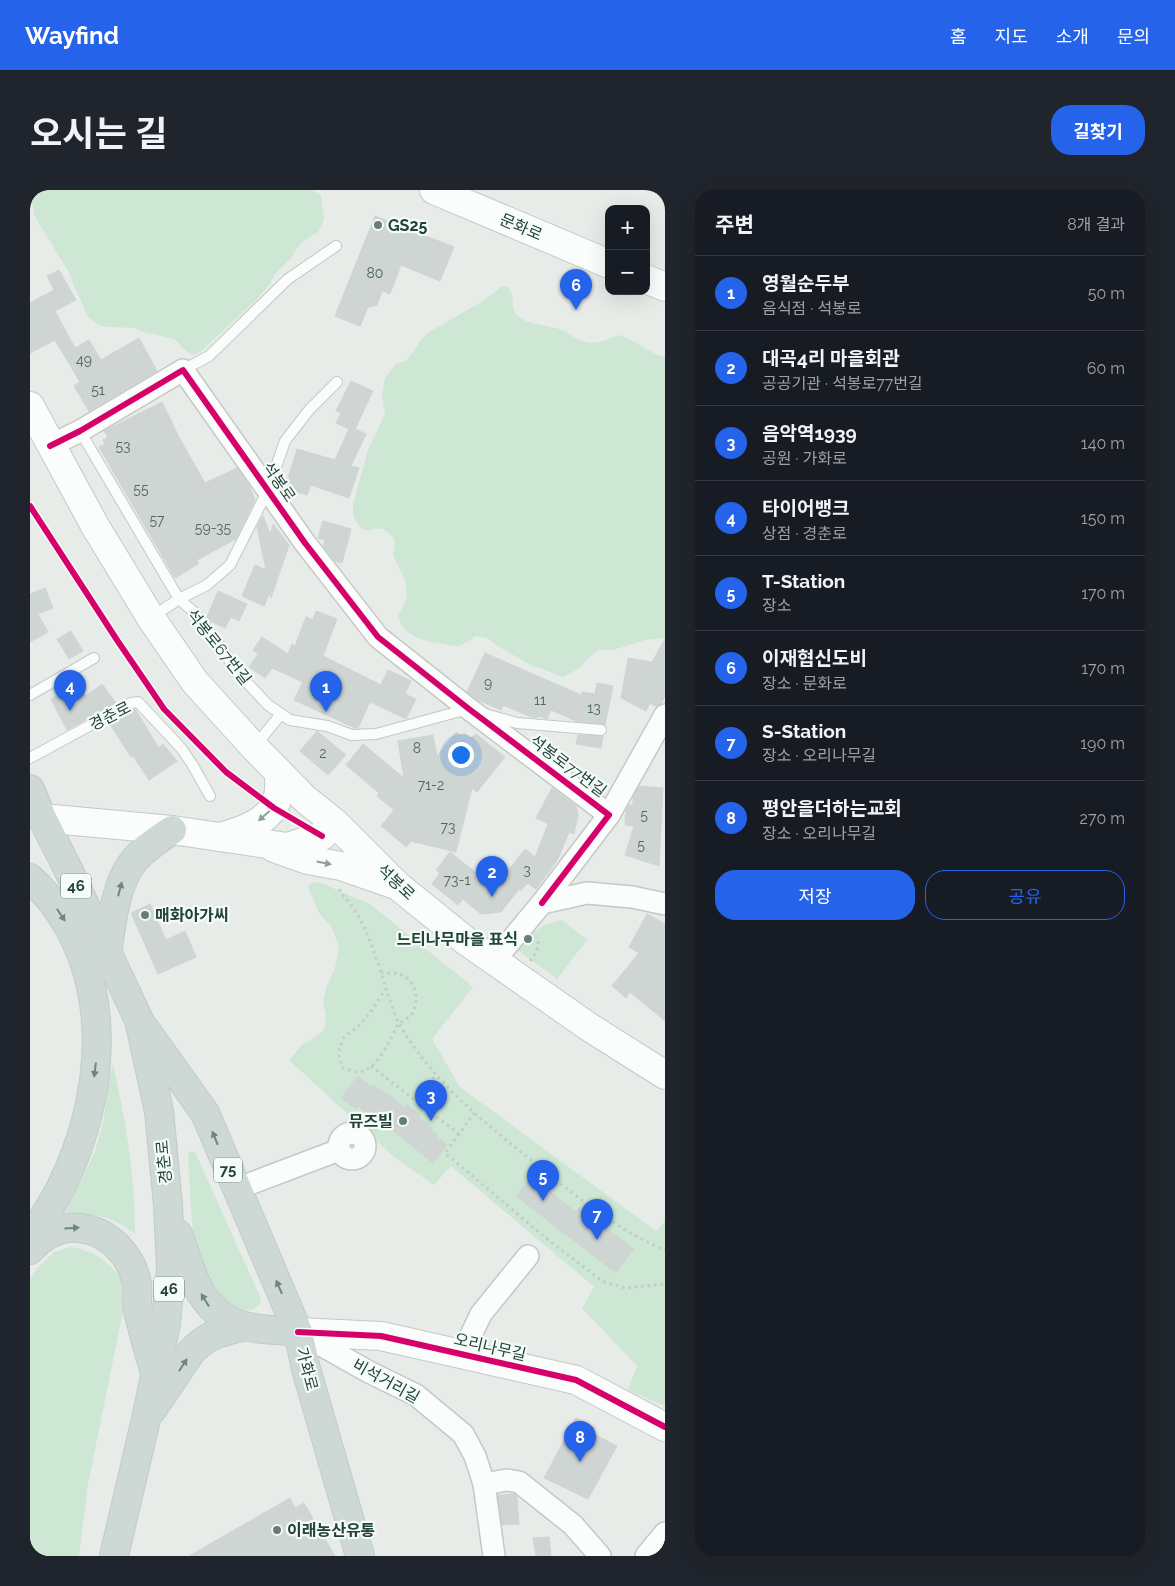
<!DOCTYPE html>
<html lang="ko">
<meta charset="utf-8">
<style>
:root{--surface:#171b24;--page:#20242c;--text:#f1f3f6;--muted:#9ea1a6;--line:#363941;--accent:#2563eb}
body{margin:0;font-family:Raleway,"Noto Sans KR",sans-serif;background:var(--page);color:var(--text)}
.controls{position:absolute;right:15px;top:15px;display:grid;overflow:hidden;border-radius:10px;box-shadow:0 5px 20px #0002}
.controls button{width:45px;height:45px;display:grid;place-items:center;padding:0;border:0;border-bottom:1px solid var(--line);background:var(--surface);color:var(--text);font:25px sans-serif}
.you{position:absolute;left:430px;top:564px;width:18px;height:18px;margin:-12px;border:4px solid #fff;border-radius:50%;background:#1a73e8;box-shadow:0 0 0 8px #1a73e833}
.badge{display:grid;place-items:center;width:32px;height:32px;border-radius:50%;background:var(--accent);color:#fff;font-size:16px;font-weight:700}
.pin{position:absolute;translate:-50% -41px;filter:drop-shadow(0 1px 2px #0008)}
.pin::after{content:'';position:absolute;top:26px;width:18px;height:15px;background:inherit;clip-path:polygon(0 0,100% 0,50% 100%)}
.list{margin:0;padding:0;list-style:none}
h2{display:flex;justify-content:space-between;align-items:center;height:65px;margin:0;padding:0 20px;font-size:21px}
h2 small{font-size:16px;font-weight:400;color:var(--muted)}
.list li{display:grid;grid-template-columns:32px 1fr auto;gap:15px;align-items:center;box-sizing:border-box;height:75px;padding:0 20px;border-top:1px solid var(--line)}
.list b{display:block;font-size:19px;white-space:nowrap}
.list p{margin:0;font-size:16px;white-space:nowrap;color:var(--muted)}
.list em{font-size:16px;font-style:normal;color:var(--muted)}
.actions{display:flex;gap:10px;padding:15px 20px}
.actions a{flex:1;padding:11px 0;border:1px solid var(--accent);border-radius:20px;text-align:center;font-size:18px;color:var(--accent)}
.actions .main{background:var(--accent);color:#fff}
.map{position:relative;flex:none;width:635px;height:1366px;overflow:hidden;border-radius:20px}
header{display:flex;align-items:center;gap:30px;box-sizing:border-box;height:70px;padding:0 25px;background:var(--accent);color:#fff}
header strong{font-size:24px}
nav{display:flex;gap:28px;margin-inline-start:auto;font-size:18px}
.intro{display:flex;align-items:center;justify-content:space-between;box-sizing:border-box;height:120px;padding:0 30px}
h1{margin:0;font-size:35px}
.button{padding:12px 22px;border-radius:20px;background:var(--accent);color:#fff;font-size:18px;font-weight:700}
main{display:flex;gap:30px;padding:0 30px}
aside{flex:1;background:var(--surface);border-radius:20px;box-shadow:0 5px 20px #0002}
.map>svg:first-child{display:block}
.green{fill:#cee6d4}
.building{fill:#ced5d2;stroke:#cfd5d2}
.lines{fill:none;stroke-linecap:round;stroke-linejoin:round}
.lane-casing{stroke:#c4c9c6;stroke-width:12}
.street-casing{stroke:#c4c9c6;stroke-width:24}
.secondary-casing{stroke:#c2cac6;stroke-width:30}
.primary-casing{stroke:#c1cbc8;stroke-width:30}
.path{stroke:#c2ccc8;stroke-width:3;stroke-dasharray:2.5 4;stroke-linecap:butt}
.lane{stroke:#fbfcfc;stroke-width:10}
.street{stroke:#fbfcfc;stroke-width:21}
.secondary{stroke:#fbfcfc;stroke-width:28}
.primary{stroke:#ced8d5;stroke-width:28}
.cycleway-casing{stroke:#f5fbf7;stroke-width:9}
.cycleway{stroke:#d6006c;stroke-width:6}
.oneway{fill:#8ea09a}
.oneway2{fill:#6f867f}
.poi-dot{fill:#667e76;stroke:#f5fbf7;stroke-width:2}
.labels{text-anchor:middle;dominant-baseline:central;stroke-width:4.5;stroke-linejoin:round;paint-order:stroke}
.number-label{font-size:14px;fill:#4d685f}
.shield{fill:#f5fbf7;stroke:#617a71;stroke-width:1}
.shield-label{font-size:15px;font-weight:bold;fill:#214338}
.poi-label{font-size:16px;font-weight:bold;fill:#214338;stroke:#f5fbf7;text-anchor:start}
.street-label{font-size:16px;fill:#214338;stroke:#f5fbf7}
</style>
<header>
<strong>Wayfind</strong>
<nav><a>홈</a><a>지도</a><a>소개</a><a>문의</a></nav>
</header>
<div class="intro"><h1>오시는 길</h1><a class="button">길찾기</a></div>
<main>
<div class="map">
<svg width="635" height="1366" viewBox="0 0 635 1366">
<rect width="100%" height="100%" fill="#e7ece9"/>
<g class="green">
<path d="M2,0h280l9,6 3,23 -5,12 -19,13 -9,14 -16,16 -6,11 -14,16 -54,50 -5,3h-5l-5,-3 -11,-12 -32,-7 -8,-4 -27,-1 -9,-2 -12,-9 -7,-18 -6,-11 -4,-13 -35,-57 -3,-16z"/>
<path d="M476,96c10,5 4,19 10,28 6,10 32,11 43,15 11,4 19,13 32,14 11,0 18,-5 29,-8 16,6 29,18 45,22v281l-20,2 -32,10h-14l-12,9 -7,9 -17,9 -32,-12 -30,-17 -14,-10 -11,-2 -14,9 -6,1c-22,-4 -52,-4 -58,-31l9,-16 -2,-19 -12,-25 2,-10 -1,-7c-9,-9 -14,-12 -26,-7l-7,-3 -4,-5 -4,-8v-10l15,-55 17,-36 -3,-20 3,-16 11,-14 11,-4 14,-20 8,-8 54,-31 18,-14z"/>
<path d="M283,692l8,1 49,21 103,83 -41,52 28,48 196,144 9,-10v185l-37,-16 9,-24 -55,-58 12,-21 -143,-121 -17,19 -41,-29 -104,-96 13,-15 18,-11 5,-8 1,-10 -3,-13 3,-15 9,-20 4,-22 -8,-20 -12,-13 -11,-26z"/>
<path d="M532,730l25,20 -30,39 -40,-29c14,-18 23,-25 45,-30z"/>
<path d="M83,874c13,58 22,111 22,170 -24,-19 -44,-24 -73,-14l33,-68 9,-34 5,-42z"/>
<path d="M163,961l3,3 65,145 -2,7 -8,4 -27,-1 -30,-52 -6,-100 1,-5z"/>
<path d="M41,1057c24,4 34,13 50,31l2,33 -35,173 -9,72h-49v-276l7,-11 17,-17z"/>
</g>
<g class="building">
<path d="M345,26l79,31 -14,34 -39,-16 -11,29 -8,-3 -5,14 -9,2 -8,19 -25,-10z"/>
<path d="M29,80l17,30 -21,11 20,37 14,-8 12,20 38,-22 18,33 -68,40 -15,-25 6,-4 -25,-42 -25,13v-50l24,-13 -7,-14z"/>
<path d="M321,191l22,10 -18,38 11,5 -15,32 8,2 -10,30 -38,-13 -4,10 -22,-7 12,-39 38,11 14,-31 -13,-6 5,-10 -5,-2z"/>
<path d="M132,212l18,37 25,44 32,-15 12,17 6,15 -19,39 -39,21 1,4 -23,14 -76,-131 6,-3 -2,-4 5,-3 -4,-6z"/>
<path d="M233,326l7,18 3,-10 16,21 -18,53 -1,-6 -6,14 -22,-10 13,-31 11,5 -9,-43z"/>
<path d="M293,331l28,8 -9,34 -7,-2 -12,-15 2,-6 -7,-2z"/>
<path d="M15,398l8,20 -15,6 10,18 -18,10v-48z"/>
<path d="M188,401l29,13 -8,17 -8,-4 -6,11 -15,-7 -3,-4z"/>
<path d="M286,421l21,8 -14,37 58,29 7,-15 23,11 -6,13 11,5 -10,20 -36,-17 -12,26h-3l-61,-28 9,-18 -31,-14 -7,10 -16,-11 9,-13 -5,-4 9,-13 26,17 4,-10 3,2 11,-29 7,3z"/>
<path d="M41,441l12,20 -14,8 -12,-20z"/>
<path d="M635,449v57l-4,8 -5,2 -6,-3 -4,8 -25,-13 7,-40 24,4z"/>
<path d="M455,463l96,42 1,-3 13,2 2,-11 16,3 -8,39 -29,-4 -25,-11 -4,9 -9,-3 -1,2 -6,-1 -28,-12 -2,5 -23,-10 -11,-8z"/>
<path d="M46,494l10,12 16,-12 14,19 -49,27 -16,-31 14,-7z"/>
<path d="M105,519l24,39 4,-4 14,17 -28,19 -16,-24 -2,1 -22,-34z"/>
<path d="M287,541l29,24 -18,20 -28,-24z"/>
<path d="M426,542l6,4 2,-3 7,5 5,-4 29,23 -28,35 -5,-4 -16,64 -45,-11 -5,6 -25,-21 13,-16 -17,-14 2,-3 -33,-28 17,-21 41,34 -6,-37 35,-6 4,21z"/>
<path d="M548,545l25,1 -2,12 -25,-4z"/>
<path d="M609,596l24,2 -4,78 -34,-11 9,-29 -9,-1 1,-15 3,-5h4v-8z"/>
<path d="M522,598l24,18 2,9 -4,19 -5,-2 -11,27 -22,30 -9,-6 -6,8 -2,-2 -18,23 -20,2 -18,-15 -5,6 -26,-21 8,-11 -4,-3 14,-18 35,28 2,-2 9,8 29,-37 10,8 13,-33 -12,-6z"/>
<path d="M120,714l16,36 19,-9 11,26 -38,17 -27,-61z"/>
<path d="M617,724l18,10v97l-35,-29 -4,6 -14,-12 27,-33 -10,-6z"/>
<path d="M328,886l14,11 1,-2 14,10 1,-1 16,13 2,-3 15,12 -2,2 14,10 -2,2 7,5 -1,2 10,8 -14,18 -60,-49 -2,2 -13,-10 -2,3 -15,-11z"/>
<path d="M501,987l45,35 3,-5 55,42 -18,24 -100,-77z"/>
<path d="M546,1228l19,10 -3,5 25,13 -29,53 -44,-21z"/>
<path d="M484,1304l3,3 2,27 -17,1 -4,-30z"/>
<path d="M260,1308l5,10 9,-5 31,53h-146z"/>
<path d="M519,1347l2,19h-15l-3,-18z"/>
</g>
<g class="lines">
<g class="lane-casing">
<g id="lane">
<path d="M153,180l26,-14 79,-77 48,-33"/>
<path d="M50,241l99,168 16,14 27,35 14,23 32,34 22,15 37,6 25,9 24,-1 92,-25"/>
<path d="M122,427l27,-18 28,-14 23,-20 38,-75 17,-49 24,-31 28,-28"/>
<path d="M0,505l64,-37"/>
<path d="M455,524l32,9 84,7"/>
<path d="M225,556l26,-32"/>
<path d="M0,568l101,-55 7,-1 43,46 11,16 18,32"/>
</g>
</g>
<g class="street-casing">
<g id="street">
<path d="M20,256l30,-15 103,-61 122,173 73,94 91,72 140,106 -67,88"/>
<path d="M579,625l56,-100"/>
<path d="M464,771l48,-58 45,-10 45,4 33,7"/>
<circle cx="322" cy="956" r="13"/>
<path d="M206,999l103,-39"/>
<path d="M268,1142l71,40 47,23 47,39 12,22 9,28 10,72"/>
<path d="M432,1164l19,-40 47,-58"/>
<path d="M454,1294l23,-4 12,2 54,43 27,31"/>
<path d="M616,1366l19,-23"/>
</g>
</g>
<g class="secondary-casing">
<g id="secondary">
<path d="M404,0l175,74"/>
<path d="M616,89l19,8"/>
<path d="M0,216l65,120 56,92 44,64 59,65 51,52 30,24 63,63 68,55 123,86 76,48"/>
<path d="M12,628l130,12 115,17 35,-11 13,-13"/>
<path d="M190,647c22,-6 53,-16 58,-41 2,-7 1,-16 1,-23"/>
<path d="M244,658l34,12 33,6 52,18"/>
<path d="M268,1142l83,4 195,44 89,47"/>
</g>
</g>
<g class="primary-casing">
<g id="primary">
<path d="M0,599l12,29 25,49 72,153 20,91 9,94 3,62 -5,57 -20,95 -32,137"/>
<path d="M0,688c101,93 76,259 0,359"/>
<path d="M77,768c3,-29 8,-73 26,-96 10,-13 26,-23 39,-32"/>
<path d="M115,839l60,84 93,219 8,37 54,187"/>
<path d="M148,1044c14,39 21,80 66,92 17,4 37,4 54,6"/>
<path d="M0,1060c13,-15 30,-24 50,-22 29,3 52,28 57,56 1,8 -1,18 1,26 4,20 11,40 16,60"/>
<path d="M122,1220l39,-58c18,-19 29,-19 54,-26"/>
</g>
</g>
<g class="path">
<path d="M310,699v3c28,28 36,68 49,105 3,9 6,20 11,28 35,60 89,101 142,144 39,31 77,62 123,81"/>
<path d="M500,771c6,-7 9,-14 8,-24"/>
<path d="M351,782c7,1 16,0 23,4 13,7 15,26 8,38 -3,5 -11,7 -15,12 -7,14 -20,45 -39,46 -5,0 -11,-3 -15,-4l-5,-15 6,-16 15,-11 13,-16 14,-22"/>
<path d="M341,876l45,35 20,-26"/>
<path d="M386,911l43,33 15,-21"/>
<path d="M429,944l-14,19 101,85 56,43 23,7 40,-4"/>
</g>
<use href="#lane" class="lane"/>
<use href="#street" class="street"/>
<use href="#secondary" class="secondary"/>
<use href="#primary" class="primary"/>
<g class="cycleway-casing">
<g id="cycleway">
<path d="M20,256l30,-15 103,-61 122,173 73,94 91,72 140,106 -67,88"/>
<path d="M0,316l87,134 47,69 62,63 48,36 48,28"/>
<path d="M268,1142l83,4 195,44 89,47"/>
</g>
</g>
<use href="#cycleway" class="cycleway"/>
</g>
<defs><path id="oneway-solid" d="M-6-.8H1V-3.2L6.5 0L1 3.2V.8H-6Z" transform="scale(1.25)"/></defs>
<g class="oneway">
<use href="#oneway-solid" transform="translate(234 626) rotate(139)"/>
<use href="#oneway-solid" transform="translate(294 673) rotate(11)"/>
</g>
<g class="oneway2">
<use href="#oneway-solid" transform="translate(90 699) rotate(-75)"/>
<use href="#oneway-solid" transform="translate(31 725) rotate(56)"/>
<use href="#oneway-solid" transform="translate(65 880) rotate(97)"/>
<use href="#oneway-solid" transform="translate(185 948) rotate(-112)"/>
<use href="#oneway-solid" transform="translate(42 1038) rotate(-3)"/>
<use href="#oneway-solid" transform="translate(249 1097) rotate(-113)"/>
<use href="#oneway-solid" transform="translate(175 1110) rotate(-122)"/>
<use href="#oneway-solid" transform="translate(153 1175) rotate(-57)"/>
</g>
<g class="poi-dot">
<circle cx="348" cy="35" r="5"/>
<circle cx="115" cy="725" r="5"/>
<circle cx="498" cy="749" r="5"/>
<circle cx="373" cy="931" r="5"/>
<circle cx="247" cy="1340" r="5"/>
</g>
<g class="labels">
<g class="number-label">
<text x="345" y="83">80</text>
<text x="54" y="170">49</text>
<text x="68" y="200">51</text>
<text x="93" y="256">53</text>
<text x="111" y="299">55</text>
<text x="127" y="330">57</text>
<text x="183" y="338">59-35</text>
<text x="458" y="493">9</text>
<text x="510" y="510">11</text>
<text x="564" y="518">13</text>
<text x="387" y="558">8</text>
<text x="293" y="563">2</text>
<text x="401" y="595">71-2</text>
<text x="614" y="625">5</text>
<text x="418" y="637">73</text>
<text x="611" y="655">5</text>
<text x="497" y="680">3</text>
<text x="427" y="690">73-1</text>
</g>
<g class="shield">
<rect x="31" y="683.5" width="30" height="25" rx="4"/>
<rect x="184" y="967.5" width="28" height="25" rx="4"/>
<rect x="124" y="1086.5" width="30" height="25" rx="4"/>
</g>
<g class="shield-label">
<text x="46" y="696">46</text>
<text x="198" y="980">75</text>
<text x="139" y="1099">46</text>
</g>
<g class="poi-label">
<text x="358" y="35">GS25</text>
<text x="125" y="725">매화아가씨</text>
<text x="488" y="749" text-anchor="end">느티나무마을 표식</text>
<text x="363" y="931" text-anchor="end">뮤즈빌</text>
<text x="257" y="1340">이래농산유통</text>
</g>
<g class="street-label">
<text transform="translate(491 37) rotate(23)">문화로</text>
<text transform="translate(249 292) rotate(55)">석봉로</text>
<text transform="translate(189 457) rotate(51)">석봉로67번길</text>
<text transform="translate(80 526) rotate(-27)">경춘로</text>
<text transform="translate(538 576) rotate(37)">석봉로77번길</text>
<text transform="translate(366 692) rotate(43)">석봉로</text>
<text transform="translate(134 972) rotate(-95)">경춘로</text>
<text transform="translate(460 1157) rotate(13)">오리나무길</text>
<text transform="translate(277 1179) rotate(75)">가화로</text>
<text transform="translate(356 1191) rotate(29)">비석거리길</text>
</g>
</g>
</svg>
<div class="controls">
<button>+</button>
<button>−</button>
</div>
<div class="you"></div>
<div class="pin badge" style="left:296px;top:522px">1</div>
<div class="pin badge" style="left:462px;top:707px">2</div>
<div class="pin badge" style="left:401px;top:931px">3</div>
<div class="pin badge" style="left:40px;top:521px">4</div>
<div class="pin badge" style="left:513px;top:1011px">5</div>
<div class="pin badge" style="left:546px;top:120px">6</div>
<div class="pin badge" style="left:567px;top:1050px">7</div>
<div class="pin badge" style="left:550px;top:1272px">8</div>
</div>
<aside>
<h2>주변<small>8개 결과</small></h2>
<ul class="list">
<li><span class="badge">1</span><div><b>영월순두부</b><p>음식점 · 석봉로</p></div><em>50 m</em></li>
<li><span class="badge">2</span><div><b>대곡4리 마을회관</b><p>공공기관 · 석봉로77번길</p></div><em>60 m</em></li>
<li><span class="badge">3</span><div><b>음악역1939</b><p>공원 · 가화로</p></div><em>140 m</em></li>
<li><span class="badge">4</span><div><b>타이어뱅크</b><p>상점 · 경춘로</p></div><em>150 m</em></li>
<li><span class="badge">5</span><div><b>T-Station</b><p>장소</p></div><em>170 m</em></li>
<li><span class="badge">6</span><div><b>이재협신도비</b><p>장소 · 문화로</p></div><em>170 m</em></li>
<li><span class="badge">7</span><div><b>S-Station</b><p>장소 · 오리나무길</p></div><em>190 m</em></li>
<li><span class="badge">8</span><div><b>평안을더하는교회</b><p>장소 · 오리나무길</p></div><em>270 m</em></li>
</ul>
<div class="actions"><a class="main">저장</a><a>공유</a></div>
</aside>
</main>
